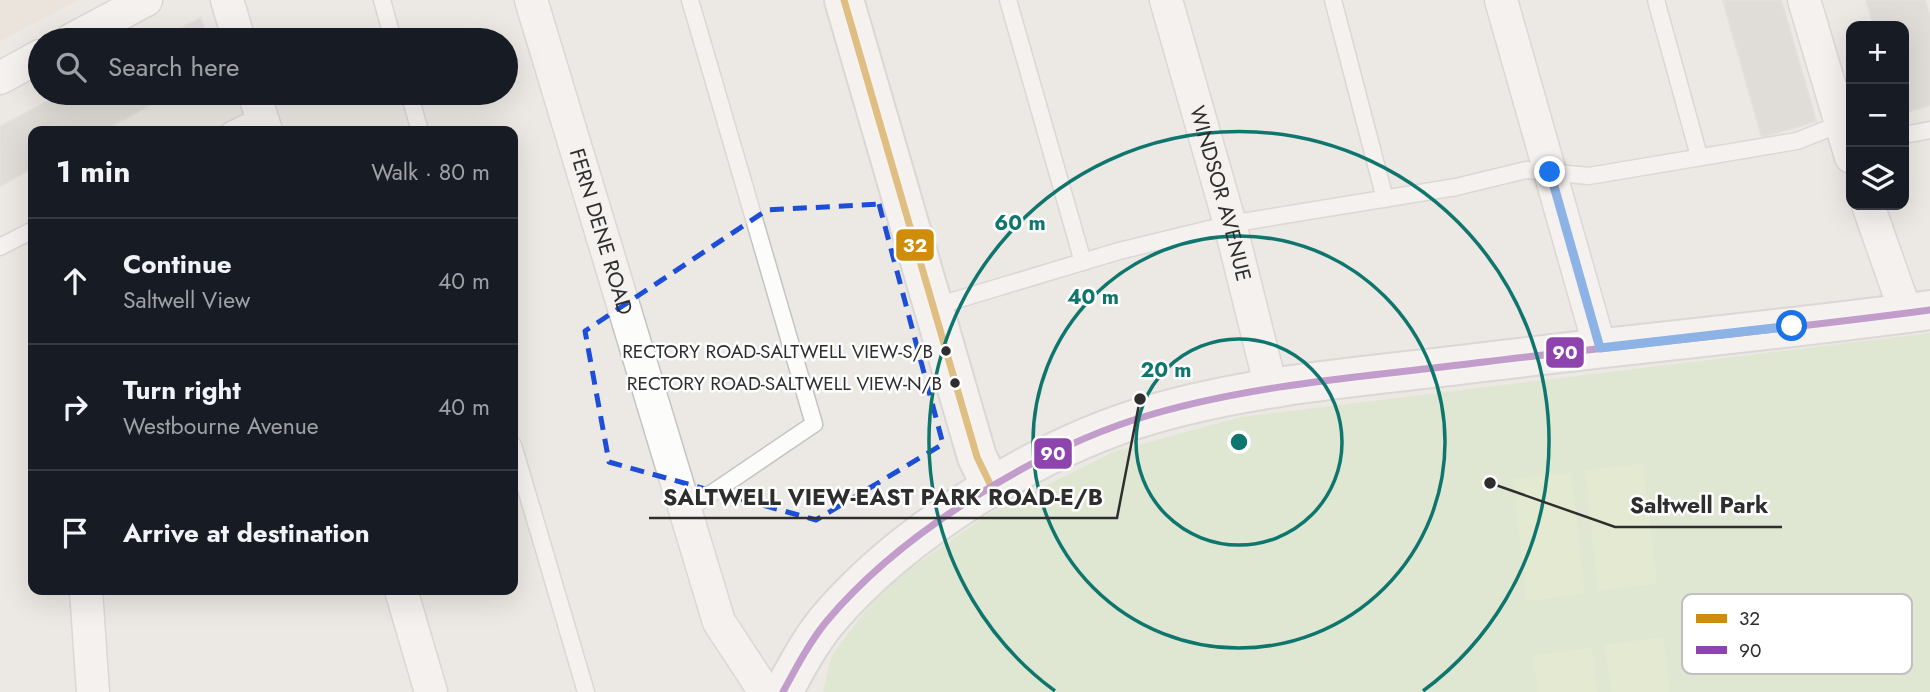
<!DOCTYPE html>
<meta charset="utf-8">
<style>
:root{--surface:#171b24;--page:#242831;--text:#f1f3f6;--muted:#9ea1a6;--line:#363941}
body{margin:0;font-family:Jost,sans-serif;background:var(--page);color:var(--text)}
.controls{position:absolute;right:21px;top:21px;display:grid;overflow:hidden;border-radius:14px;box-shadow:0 7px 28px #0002}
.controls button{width:63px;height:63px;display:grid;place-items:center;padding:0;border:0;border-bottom:2px solid var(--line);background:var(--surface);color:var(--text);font:35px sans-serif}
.stop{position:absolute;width:21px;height:21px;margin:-16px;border:5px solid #1a73e8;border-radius:50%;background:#fff}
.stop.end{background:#1a73e8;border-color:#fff;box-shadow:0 2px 7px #0008}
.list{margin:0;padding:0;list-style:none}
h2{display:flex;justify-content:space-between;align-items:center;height:91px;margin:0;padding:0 28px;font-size:30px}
h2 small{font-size:23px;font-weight:400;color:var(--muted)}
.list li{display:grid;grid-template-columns:46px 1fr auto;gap:21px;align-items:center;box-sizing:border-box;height:126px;padding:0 28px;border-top:2px solid var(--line)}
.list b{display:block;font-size:26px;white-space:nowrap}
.list p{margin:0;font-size:23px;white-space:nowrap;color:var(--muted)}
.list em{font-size:23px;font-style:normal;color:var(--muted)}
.icon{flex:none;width:38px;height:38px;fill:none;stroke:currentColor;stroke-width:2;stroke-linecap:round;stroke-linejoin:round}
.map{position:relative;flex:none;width:1930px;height:692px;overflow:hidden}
.search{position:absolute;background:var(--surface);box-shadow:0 7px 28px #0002;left:28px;top:28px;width:490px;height:77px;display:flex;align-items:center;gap:18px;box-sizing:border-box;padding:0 24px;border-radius:38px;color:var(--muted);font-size:26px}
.panel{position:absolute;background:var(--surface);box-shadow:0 7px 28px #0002;left:28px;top:126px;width:490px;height:469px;border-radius:14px}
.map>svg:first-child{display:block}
.education{fill:#e6e0d3}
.green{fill:#cee6be}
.pitch{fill:#d9eabb}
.building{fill:#d1cecb;stroke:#d7d4d0;stroke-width:2}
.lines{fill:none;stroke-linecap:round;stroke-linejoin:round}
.lane-casing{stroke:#c5c4c5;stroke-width:19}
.street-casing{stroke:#c5c4c5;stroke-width:35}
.secondary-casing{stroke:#c5c4c5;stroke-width:42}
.lane{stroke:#fcfcfb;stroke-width:16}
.street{stroke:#fcfcfb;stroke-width:32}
.secondary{stroke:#fcfcfb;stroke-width:38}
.bus-1-casing{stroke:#fff;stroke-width:12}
.bus-2-casing{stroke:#fff;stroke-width:12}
.bus-1{stroke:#cf8e09;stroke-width:7}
.bus-2{stroke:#8e44ad;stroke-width:7}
.route{stroke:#1a73e8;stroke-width:9}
.marked{fill:none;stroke:#1d4ed8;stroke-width:5;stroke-dasharray:14 9;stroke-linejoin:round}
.ring{fill:none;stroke:#0f766e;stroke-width:3.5}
.bus-dot{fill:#2e2e2e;stroke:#fff;stroke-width:2.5}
.labels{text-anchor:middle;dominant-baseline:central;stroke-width:5;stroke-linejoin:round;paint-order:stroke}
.bus-label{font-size:19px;fill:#2e2e2e;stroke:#fff;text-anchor:end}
.street-label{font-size:21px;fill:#2e2e2e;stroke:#fff}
.key{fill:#fff;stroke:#c0c0c0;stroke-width:2}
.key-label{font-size:19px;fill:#2e2e2e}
.centre{fill:#0f766e;stroke:#fff;stroke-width:3.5}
.ring-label{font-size:21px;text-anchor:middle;font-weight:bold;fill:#0f766e;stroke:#fff;stroke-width:5;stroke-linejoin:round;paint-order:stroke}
.leader{fill:none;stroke:#2e2e2e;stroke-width:2.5}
.callout-dot{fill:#2e2e2e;stroke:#fff;stroke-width:2.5}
.callout-label{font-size:23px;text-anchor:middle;font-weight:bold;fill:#2e2e2e;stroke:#fff;stroke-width:5;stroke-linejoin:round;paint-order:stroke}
.line-badge{stroke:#fff;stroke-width:2.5}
.badge-label{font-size:19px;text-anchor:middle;font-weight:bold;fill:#fff}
</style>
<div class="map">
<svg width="1930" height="692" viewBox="0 0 1930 692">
<rect width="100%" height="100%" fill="#ece8e4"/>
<path class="education" d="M0,0h78l-78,41z"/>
<path class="green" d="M1930,333v359h-1107l9,-37 52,-68 103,-72 126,-63 128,-35z"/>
<g class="pitch">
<path d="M1643,463l14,121 -59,7 -13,-121z"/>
<path d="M1571,472l14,122 -58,7 -14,-122z"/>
<path d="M1663,637l7,55h-59l-6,-47z"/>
<path d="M1592,648l5,44h-59l-5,-37z"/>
</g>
<g class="building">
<path d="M1723,0h58l35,121 -54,16z"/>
<path d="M1866,0h59l5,18v87l-26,8v-87h-30z"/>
<path d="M201,18l6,22h-48z"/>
<path d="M63,93h109l-70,38h-69v37l-33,18v-59z"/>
</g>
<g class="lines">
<g class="lane-casing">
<g id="lane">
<path d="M382,0l11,40"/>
<path d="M1008,0l75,262"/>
<path d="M1333,0l52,199"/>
<path d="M1656,0l43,156"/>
<path d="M409,93l11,38"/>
<path d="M229,131l32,-16"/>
<path d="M1904,135l26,-5"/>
<path d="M0,247l33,-17"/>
<path d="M933,307l186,-56 111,-27 226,-37 70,-17 63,6 208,-35 43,-17 5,1"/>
<path d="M513,445l73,247"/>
<path d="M687,510l127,-86 -124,-424"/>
</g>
</g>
<g class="street-casing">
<g id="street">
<path d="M227,0l12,40"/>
<path id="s1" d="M531,0l188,622 46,70"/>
<path id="s2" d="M1166,0l64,224 41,164"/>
<path d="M1501,0l99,348"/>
<path d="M1804,0l47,157"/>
<path d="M71,40l75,-40"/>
<path d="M0,78l40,-22"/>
<path d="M254,93l12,38"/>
<path d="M1868,205l38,108"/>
<path d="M86,590l7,102"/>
<path d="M401,590l30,102"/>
</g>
</g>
<g class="secondary-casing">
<g id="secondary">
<path d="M844,0l133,457 15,31"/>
<path d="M783,692c13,-24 26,-49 43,-70 75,-90 215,-176 327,-208 107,-31 221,-38 331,-52 148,-18 298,-32 446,-52"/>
</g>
</g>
<use href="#lane" class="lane"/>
<use href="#street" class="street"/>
<use href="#secondary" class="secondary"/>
<g class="bus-1-casing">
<path id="bus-1" d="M844,0l133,457 15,31"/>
</g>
<g class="bus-2-casing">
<path id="bus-2" d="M783,692c13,-24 26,-49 43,-70 75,-90 215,-176 327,-208 107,-31 221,-38 331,-52 148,-18 298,-32 446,-52"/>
</g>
<use href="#bus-1" class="bus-1"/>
<use href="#bus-2" class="bus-2"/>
</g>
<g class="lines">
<path class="route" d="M1550,172l50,176 192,-22"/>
</g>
<path d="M0 0H1930V692H0ZM879,204l64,240 -127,76 -207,-58 -24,-131 182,-121z" fill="#ece8e4" fill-opacity=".55" fill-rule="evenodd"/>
<path class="marked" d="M879,204l64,240 -127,76 -207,-58 -24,-131 182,-121z"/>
<g class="ring">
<circle cx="1239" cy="442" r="103"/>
<circle cx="1239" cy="442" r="206"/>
<path d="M1055 691A310 310 0 1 1 1423 691"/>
</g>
<g class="bus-dot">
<circle cx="946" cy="351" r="6"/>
<circle cx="955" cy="383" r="6"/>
</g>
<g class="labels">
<g class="bus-label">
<text x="933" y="351">RECTORY ROAD-SALTWELL VIEW-S/B</text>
<text x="942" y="383">RECTORY ROAD-SALTWELL VIEW-N/B</text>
</g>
<g class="street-label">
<text stroke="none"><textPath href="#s2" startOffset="201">WINDSOR AVENUE</textPath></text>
<text stroke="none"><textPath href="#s1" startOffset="242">FERN DENE ROAD</textPath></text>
</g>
</g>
<rect x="1682" y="594" width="230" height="80" rx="10" class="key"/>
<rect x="1696" y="614" width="31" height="9" fill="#cf8e09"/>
<rect x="1696" y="646" width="31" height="8" fill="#8e44ad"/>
<g class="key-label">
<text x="1739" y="625">32</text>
<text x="1739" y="657">90</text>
</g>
<circle cx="1239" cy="442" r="10" class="centre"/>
<g class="ring-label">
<text x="1020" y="230">60 m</text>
<text x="1093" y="304">40 m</text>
<text x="1166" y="377">20 m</text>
</g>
<path class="leader" d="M1140 399L1117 518H649M1490 483L1615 527H1782"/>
<g class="callout-dot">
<circle cx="1140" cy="399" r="7"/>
<circle cx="1490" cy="483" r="7"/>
</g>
<g class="callout-label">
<text x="883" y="505">SALTWELL VIEW-EAST PARK ROAD-E/B</text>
<text x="1699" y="513">Saltwell Park</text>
</g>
<g class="line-badge">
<rect x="895" y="228" width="40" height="34" rx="7" fill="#cf8e09"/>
<rect x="1545" y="336" width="40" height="33" rx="7" fill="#8e44ad"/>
<rect x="1033" y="437" width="40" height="33" rx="7" fill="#8e44ad"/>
</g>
<g class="badge-label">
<text x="915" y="252">32</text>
<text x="1565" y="359">90</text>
<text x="1053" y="460">90</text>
</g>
</svg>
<div class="controls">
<button>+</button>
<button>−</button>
<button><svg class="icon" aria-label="layers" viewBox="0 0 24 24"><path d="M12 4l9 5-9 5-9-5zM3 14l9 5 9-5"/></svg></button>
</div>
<div class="stop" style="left:1792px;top:326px"></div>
<div class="stop end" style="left:1550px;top:172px"></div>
<div class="search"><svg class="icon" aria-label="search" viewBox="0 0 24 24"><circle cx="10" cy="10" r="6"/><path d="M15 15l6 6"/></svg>Search here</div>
<section class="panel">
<h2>1 min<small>Walk · 80 m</small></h2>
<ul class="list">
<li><svg class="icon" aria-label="ahead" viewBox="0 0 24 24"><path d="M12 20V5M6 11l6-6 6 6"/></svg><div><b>Continue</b><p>Saltwell View</p></div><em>40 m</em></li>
<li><svg class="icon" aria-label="right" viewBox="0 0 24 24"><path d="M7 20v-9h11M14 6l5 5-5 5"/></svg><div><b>Turn right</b><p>Westbourne Avenue</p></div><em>40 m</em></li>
<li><svg class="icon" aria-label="arrive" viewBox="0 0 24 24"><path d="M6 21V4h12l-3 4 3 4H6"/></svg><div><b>Arrive at destination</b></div></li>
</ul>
</section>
</div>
